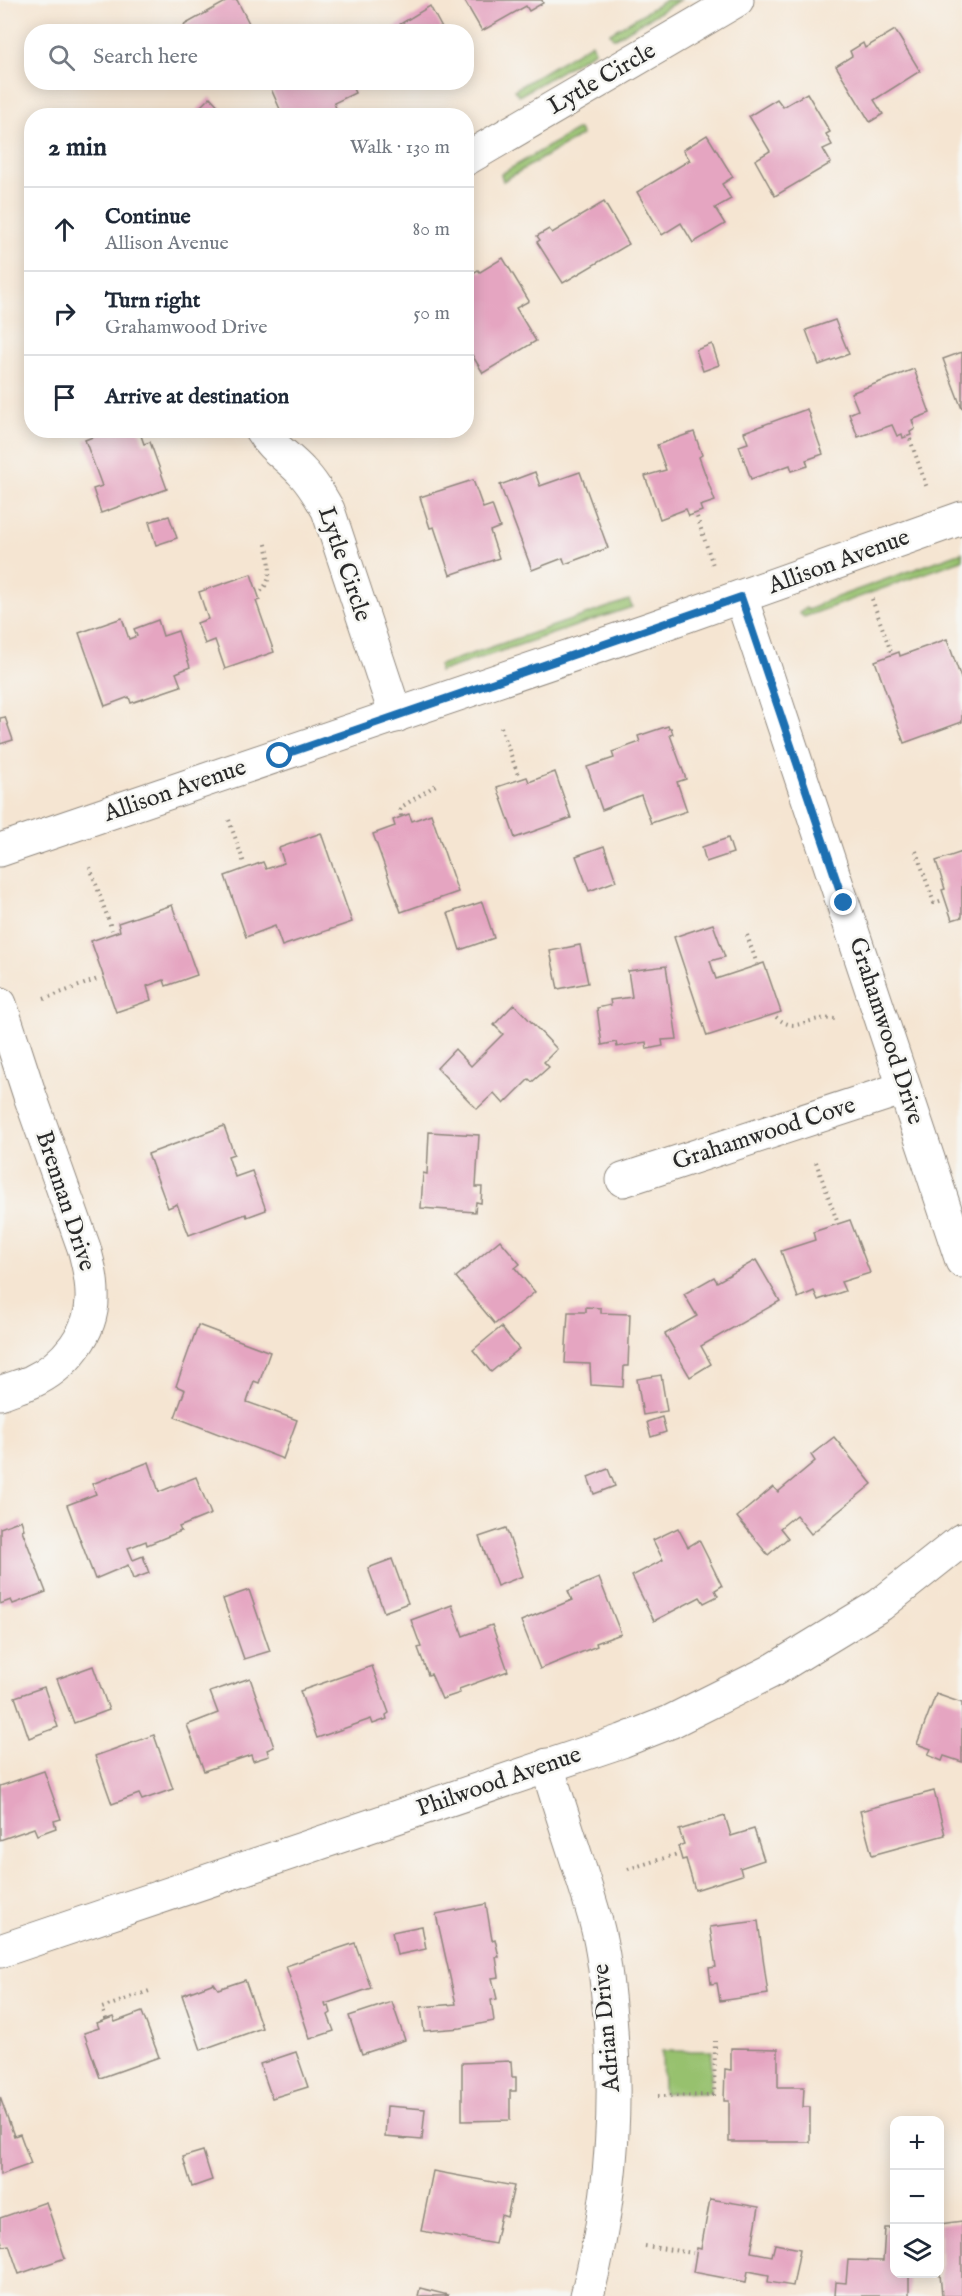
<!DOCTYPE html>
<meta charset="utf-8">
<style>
:root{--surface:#fff;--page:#f6f6f7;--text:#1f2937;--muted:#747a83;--line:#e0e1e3}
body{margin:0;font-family:"IM FELL English",serif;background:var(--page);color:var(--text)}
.controls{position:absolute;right:18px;bottom:18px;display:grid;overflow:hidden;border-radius:12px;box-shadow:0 3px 15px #0003}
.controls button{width:54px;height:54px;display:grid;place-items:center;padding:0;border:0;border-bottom:2px solid var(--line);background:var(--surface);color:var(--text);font:30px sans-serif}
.stop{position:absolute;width:18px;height:18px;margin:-14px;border:4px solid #1f6fb2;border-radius:50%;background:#fff}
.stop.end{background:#1f6fb2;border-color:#fff;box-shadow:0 2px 6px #0008}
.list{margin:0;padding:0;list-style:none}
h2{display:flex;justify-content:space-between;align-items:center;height:78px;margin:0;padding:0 24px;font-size:26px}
h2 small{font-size:20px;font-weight:400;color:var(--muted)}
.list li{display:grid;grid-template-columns:39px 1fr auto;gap:18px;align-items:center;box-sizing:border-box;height:84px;padding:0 24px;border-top:2px solid var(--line)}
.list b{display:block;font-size:22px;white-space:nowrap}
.list p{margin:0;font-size:20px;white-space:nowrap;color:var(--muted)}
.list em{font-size:20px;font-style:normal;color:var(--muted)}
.icon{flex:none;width:33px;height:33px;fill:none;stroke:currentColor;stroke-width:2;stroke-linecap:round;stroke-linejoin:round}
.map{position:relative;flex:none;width:962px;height:2296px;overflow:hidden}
.search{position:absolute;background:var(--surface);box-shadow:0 3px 15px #0003;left:24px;top:24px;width:450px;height:66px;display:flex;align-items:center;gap:15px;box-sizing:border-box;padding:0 21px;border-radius:24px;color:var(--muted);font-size:22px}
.panel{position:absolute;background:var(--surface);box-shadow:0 3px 15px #0003;left:24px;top:108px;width:450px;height:330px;border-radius:24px}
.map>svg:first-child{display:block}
.green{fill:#97c16e;stroke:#61764c;stroke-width:1.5}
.building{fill:#e5a5c1}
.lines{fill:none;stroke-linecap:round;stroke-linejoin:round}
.minor-casing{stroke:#90887e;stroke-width:35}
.path{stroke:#90887e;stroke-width:4;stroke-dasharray:1.5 4.5;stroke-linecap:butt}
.minor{stroke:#fff;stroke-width:33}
.route{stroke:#1f6fb2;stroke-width:8}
.labels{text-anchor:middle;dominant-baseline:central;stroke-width:5;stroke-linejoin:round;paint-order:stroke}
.street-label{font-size:24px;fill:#2b2b2b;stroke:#f6f6f2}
</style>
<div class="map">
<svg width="962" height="2296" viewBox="0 0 962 2296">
<rect width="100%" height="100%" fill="#f6f6f2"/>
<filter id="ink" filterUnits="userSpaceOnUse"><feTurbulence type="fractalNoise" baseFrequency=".0167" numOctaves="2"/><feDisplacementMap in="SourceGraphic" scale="12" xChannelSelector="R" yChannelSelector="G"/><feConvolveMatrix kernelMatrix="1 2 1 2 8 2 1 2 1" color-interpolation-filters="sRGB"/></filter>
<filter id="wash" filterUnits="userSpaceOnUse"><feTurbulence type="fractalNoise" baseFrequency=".008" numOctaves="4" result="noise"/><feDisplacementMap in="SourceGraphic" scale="24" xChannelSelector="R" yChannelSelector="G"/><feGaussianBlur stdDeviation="1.35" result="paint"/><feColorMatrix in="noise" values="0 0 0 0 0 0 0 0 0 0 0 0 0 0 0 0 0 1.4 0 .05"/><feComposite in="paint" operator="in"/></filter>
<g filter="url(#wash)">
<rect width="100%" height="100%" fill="#f5e5d2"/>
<g class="green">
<path d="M666,0h14l-65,38h-2l-3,-5z"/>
<path d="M592,43l3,8 -76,45 -5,-6z"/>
<path d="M578,129l4,6 -79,46 -2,-7z"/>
<path d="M962,552v8l-158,57 -5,-4 7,-5 2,2 12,-5v-2z"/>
<path d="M629,600l3,7 -193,65v-7z"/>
<path d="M662,2051h50l-2,42h-47z"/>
</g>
<g id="blocks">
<g class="building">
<path d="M229,0h8l15,29 -5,3h-59l-4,-7z"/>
<path d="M464,0h78l1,3 -14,8 -3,-5 -44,25z"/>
<path d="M430,6l14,26h-57z"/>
<path d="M895,30l25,41 -46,29 9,14 -13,8 -34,-56 16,-10 -2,-5 13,-8 2,5z"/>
<path d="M268,82h82l5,11 -21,10 2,5 -17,8h-36z"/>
<path d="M807,93l23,39 -4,2 6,11 -9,4 8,14 -56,33 -20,-36 15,-9 -21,-35 28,-17 6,8z"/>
<path d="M210,97l18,19h-37z"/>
<path d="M707,135l26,42 -11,7 9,15 -16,9 10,16 -32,19 -12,-20 -19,12 -25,-43 53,-32 -7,-10z"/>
<path d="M604,202l25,42 -66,39 -26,-41 3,-2 -3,-4 12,-7 3,4z"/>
<path d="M503,258l26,43 -13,7 20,33 -53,32 -17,-28v-25l3,-1 -3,-4v-38l12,-7 2,2z"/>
<path d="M835,320l14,34 -30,11 -13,-35z"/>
<path d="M712,344l7,21 -16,6 -7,-21z"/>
<path d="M962,352v57l-19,-50z"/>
<path d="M914,369l16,44 -18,7 3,9 -5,3 1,3 -8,3 -1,-4 -5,2 -5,-11 -34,12 -9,-23 9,-4 -7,-17z"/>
<path d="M807,409l16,45 -17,6 2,6 -16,5 -2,-6 -39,14 -12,-33 9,-3 -4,-11z"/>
<path d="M110,430h29l5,14 6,-2 17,47 -66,24 -8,-24 9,-3 -17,-46z"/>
<path d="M694,432l8,23 -3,2 16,44 -15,5 2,5 -13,5 -3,-7 -26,10 -15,-43 21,-6 -9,-25z"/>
<path d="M535,472l5,14 40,-14 28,76 -43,16 -2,-6 -31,12 -32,-85z"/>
<path d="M473,480l10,28 9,-3 8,22 -10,4 9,27 -49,17 -16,-48 -4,1 -10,-31z"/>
<path d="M169,516l8,22 -21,7 -7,-23z"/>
<path d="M251,574l9,26 -4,1 18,51 -49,17 -10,-29 -10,4 -8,-21 11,-4 -9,-27z"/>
<path d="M122,618l7,21 8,-3 -3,-7 24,-9 5,16 15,-5 12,36 -14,6 5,13 -50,17 -2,-6 -24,9 -26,-73z"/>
<path d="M947,639l15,42v41l-58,21 -29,-82 24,-9 1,4z"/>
<path d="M5,717l8,23 -13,4v-26z"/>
<path d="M668,726l1,3 2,-1 2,6 -3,1 16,44 -9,3 10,29 -36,12 -10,-28 -39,15 -15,-43 27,-9 -2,-6 28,-10 -2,-6z"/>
<path d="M555,772l16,46 -56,20 -18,-51 30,-10 2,5z"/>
<path d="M409,814l3,7 19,-7 27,78 -57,20 -28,-78 22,-8 -2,-6z"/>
<path d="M321,833l31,89 -70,24 -7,-20 -29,11 -21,-61 38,-14 3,7 18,-6 -5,-15z"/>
<path d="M728,838l5,15 -27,9 -4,-15z"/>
<path d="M604,846l12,35 -27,10 -13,-35z"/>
<path d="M962,852v65l-10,3 -10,-30 3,-1 -9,-28z"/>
<path d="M482,902l12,36 -34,12 -12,-37z"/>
<path d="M172,905l25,70 -31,11 -2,-6 -17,6 4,14 -35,12 -25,-71 29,-10 -2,-8z"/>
<path d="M713,924l12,33 -15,4 6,18 48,-16 17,49 -74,24 -33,-99z"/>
<path d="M580,945l8,38 -30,6 -8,-38z"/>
<path d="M666,966l11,73 -15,1 1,6 -16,3 -1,-7 -29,5 -1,-5 -14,3 -5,-37 14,-3 -1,-5 22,-3 -4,-26z"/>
<path d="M514,1004l43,45 -13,13 5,5 -17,15 -3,-3 -25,25 -10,-11 -17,16 -40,-41 18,-19 16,17 32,-32 -9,-9z"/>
<path d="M224,1126l10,28 -6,2 7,21 17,-6 14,39 -19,7 -1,-3 -57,21 -12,-31 -9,4 -20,-54z"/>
<path d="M429,1132l50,3 -3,52h6l-1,16 -5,-1 -1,10 -54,-4 2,-35 4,1z"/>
<path d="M850,1220l20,53 -29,9 4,9 -27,9 -4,-9 -16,7 -17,-47 34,-11 -2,-8z"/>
<path d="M500,1240l20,24 -5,4 20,24 -40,32 -39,-47z"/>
<path d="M756,1260l24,41 -79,45 10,18 -21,13 -25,-43 32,-18 -13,-22 30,-17 3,5z"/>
<path d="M586,1307l15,1v5l29,1 -2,52h-4l-1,21 -32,-2 -1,-21 -25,-1 3,-51h18z"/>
<path d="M198,1325l72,27 -11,31 -5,-2 -7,21 50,18 -14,39 -108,-42 10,-27 -9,-4z"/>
<path d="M501,1327l18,22 -28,23 -18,-22z"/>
<path d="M661,1375l6,36 -24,4 -6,-36z"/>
<path d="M662,1417l4,15 -15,5 -4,-15z"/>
<path d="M834,1437l38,47 -61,50 -15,-19 -16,13 8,10 -20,17 -31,-38 36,-30 5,5 37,-31 -4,-6z"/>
<path d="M149,1462l10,30 37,-15 15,37 -32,13 2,4 -34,14 -1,-4 -18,7 5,12 10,-4 6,17 -16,6 -5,-14 -33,14 -28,-74 29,-11 -4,-10z"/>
<path d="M608,1469l7,17 -21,8 -6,-17z"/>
<path d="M21,1520l3,9 -2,1 24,62 -33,12 -2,-4 -11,4v-76z"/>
<path d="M506,1528l17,48 -26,10 -18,-49z"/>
<path d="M678,1528l10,19 11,-7 23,46 -7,4 3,6 -14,7 -4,-6 -46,24 -22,-45 31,-16 -10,-20z"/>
<path d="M392,1559l16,44 -24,9 -16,-44z"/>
<path d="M599,1578l22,56 -25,9 1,3 -57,23 -19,-48 51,-21 -4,-9z"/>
<path d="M249,1590l21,61 -26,8 -21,-60z"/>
<path d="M452,1605l11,31 29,-11 16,46 -49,18 1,4 -18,6 -11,-25 -3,1 -10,-27 3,-1 -10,-27z"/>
<path d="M93,1666l16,44 -35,13 -17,-44z"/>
<path d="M372,1666l17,47 -3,2 1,4 -14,5 -2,-5 -54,19 -17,-47z"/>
<path d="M250,1678l24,69 -7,3 2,6 -16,5 -2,-6 -47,16 -17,-46 31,-12 -8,-21z"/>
<path d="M44,1687l14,40 -29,11 -14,-41z"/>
<path d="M936,1694l26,9v59l-18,-6 -2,5 -14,-6 3,-6 -14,-5z"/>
<path d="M154,1735l19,54 -31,11 -3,-6 -27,10 -17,-48z"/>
<path d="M44,1771l17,48 -7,2 2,7 -19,7 -3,-7 -34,12v-54z"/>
<path d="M934,1791l11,44 -73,20 -12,-44z"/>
<path d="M725,1816l6,20 23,-7 10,31 -24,8 2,7 -47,15 -9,-31 -4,1 -4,-14 6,-2 -5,-14z"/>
<path d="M486,1904l6,36 3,-1 4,18h-3l3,20 -7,1 5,21 -6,1 3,21 -33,7 -37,3 -3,-24 35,-3 -20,-90z"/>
<path d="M758,1921l10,73 -48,7 -3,-18 -6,1 -2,-16 7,-1 -6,-40z"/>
<path d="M422,1926l4,23 -29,6 -5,-23z"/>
<path d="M355,1943l16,45 -46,16 1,3 3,-1 2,7 -3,2 6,16 -24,8 -24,-73z"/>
<path d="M245,1980l17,48 -61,22 -19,-55 32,-12 4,6z"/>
<path d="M392,2002l13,38 -43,14 -13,-38z"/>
<path d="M142,2012l17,45 -59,21 -16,-45 15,-5 -2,-5 16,-6 2,5z"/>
<path d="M731,2048l47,1v38h26l-1,20h7v35h-81v-41h-5l1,-32 6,1z"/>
<path d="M296,2052l12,35 -36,11 -12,-34z"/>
<path d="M511,2061l1,16h4v14h-6v29l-48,1v-58z"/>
<path d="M0,2097l14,39 6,-2 11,30 -31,11z"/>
<path d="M387,2106l38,3 -3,31 -37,-3z"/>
<path d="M203,2151l9,29 -20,7 -9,-30z"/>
<path d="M433,2171l81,15 -7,31 -6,-2 -6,29 -74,-13z"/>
<path d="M710,2199l49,8 -8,45 21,4 3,-12 25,5 -7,37 -25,-4 1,-7 -21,-4 -2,11 -53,-10 4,-24 4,1z"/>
<path d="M46,2202l19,56 -46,16 -10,-29 -6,1 -3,-9v-19z"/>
<path d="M962,2221v75h-20l-2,-22v-50z"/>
<path d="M885,2228h9v46h15v22h-74l1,-14 10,1 2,-23 35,1z"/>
<path d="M420,2288l28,7v1h-30z"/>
</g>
</g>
</g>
<g filter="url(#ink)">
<use href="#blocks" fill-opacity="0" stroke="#90887e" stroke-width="1.5"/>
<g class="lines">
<g class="minor-casing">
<g id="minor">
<path d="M466,159l271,-159"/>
<path d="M261,430c10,17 27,27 40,41 11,11 19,25 27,39l68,206"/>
<path d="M741,597l221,664"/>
<path d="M0,850l652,-222 310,-110"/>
<path d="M0,1004l30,92 54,152c4,15 8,30 8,46 2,38 -28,73 -61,88 -10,4 -21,7 -31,11"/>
<path d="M623,1180l281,-92"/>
<path d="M547,1765c15,52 34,104 49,157 8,30 11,63 14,94 8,95 1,188 -23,280"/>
<path d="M0,1951l622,-210 48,-19 100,-50 110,-67 82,-65"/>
</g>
</g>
<g class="path">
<path d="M910,439l17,49"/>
<path d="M697,517l16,48"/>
<path d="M261,591c13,-13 9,-33 4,-50"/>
<path d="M872,599l19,53"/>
<path d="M501,727l17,48"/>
<path d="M401,816l-1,-6 3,-4 33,-21"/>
<path d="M229,820l15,43"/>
<path d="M916,851l18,52 9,-3"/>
<path d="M90,867l22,63"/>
<path d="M747,935l10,29"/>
<path d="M44,999l54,-20"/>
<path d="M776,1017c17,14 23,6 43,2 6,-1 13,0 20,0"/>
<path d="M816,1162l21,59"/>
<path d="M628,1869l50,-15"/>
<path d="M106,2019l-4,-11 50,-18"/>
<path d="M658,2096l60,-1"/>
<path d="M714,2096l1,-55"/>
<path d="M645,2246l48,7"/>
</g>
<use href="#minor" class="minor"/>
</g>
</g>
<g class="lines" filter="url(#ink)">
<path class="route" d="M280,756l461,-159 103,306"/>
</g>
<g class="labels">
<g class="street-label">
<text transform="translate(602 79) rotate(-30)">Lytle Circle</text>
<text transform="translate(839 562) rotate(-20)">Allison Avenue</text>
<text transform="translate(344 564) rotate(71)">Lytle Circle</text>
<text transform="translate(175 791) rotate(-19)">Allison Avenue</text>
<text transform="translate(886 1031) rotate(72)">Grahamwood Drive</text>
<text transform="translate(764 1134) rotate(-18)">Grahamwood Cove</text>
<text transform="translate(65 1201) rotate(72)">Brennan Drive</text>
<text transform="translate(499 1782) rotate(-19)">Philwood Avenue</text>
<text transform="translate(607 2028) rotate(-95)">Adrian Drive</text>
</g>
</g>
</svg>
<div class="controls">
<button>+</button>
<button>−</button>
<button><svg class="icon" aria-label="layers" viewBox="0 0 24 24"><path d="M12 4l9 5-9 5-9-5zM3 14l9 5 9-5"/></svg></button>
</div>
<div class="stop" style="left:280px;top:756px"></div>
<div class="stop end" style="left:844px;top:903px"></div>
<div class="search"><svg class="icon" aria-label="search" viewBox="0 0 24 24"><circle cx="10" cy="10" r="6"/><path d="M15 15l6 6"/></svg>Search here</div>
<section class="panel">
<h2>2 min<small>Walk · 130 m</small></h2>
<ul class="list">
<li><svg class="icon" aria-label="ahead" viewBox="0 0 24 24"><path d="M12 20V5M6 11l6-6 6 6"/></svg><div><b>Continue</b><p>Allison Avenue</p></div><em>80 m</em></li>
<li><svg class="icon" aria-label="right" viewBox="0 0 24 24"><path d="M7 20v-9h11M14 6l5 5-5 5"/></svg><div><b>Turn right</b><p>Grahamwood Drive</p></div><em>50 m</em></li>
<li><svg class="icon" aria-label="arrive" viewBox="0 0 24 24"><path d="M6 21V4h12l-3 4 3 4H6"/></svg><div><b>Arrive at destination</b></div></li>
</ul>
</section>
</div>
